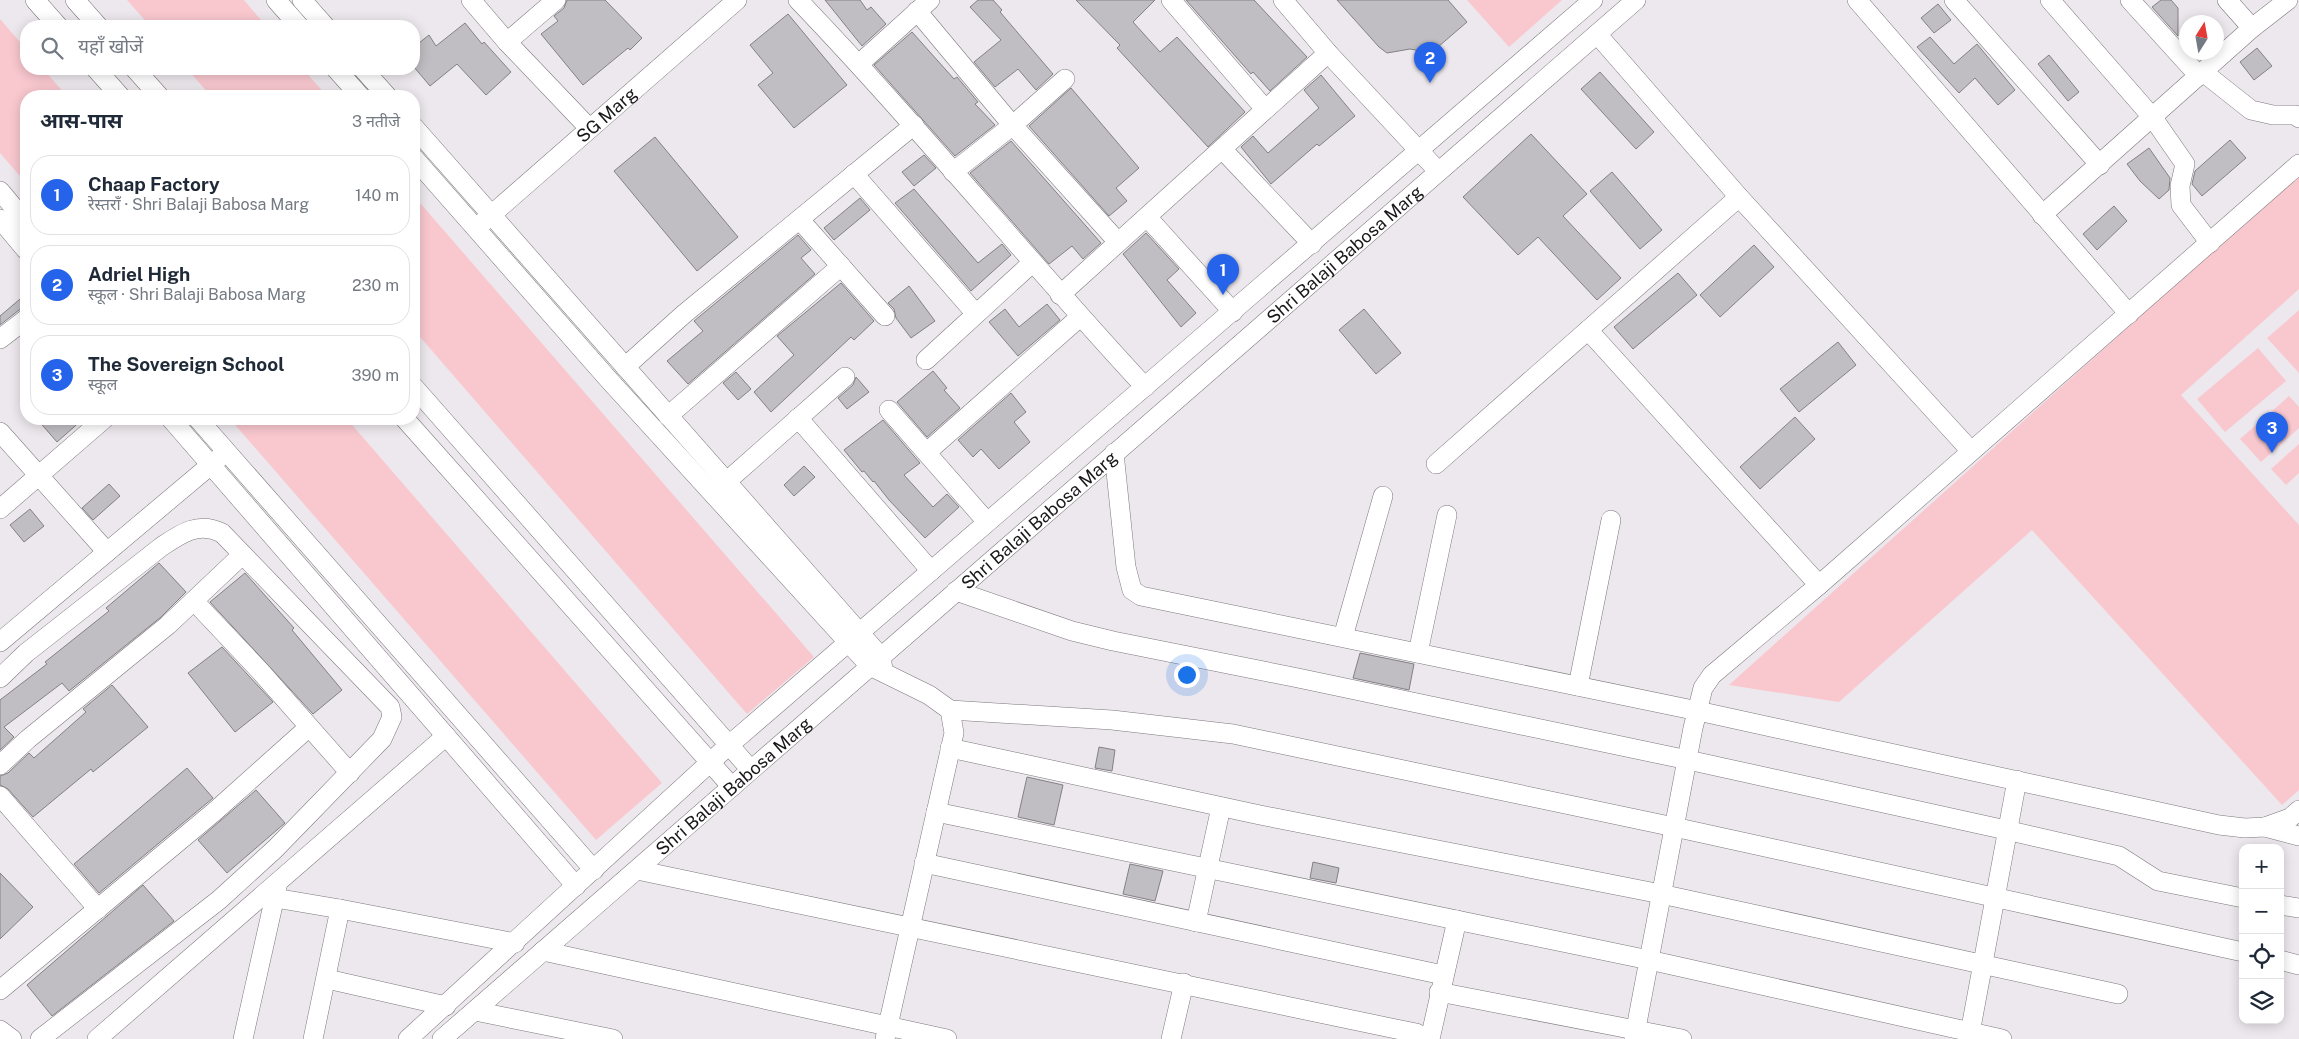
<!DOCTYPE html>
<html lang="hi">
<meta charset="utf-8">
<style>
:root{--surface:#fff;--page:#f2f2f3;--text:#1f2937;--muted:#747a83;--line:#e0e1e3;--accent:#2563eb}
body{margin:0;font-family:"Public Sans","Noto Sans Devanagari",sans-serif;background:var(--page);color:var(--text)}
.controls{position:absolute;right:15px;bottom:15px;display:grid;overflow:hidden;border-radius:10px;box-shadow:0 2px 12px #0003}
.controls button{width:45px;height:45px;display:grid;place-items:center;padding:0;border:0;border-bottom:1px solid var(--line);background:var(--surface);color:var(--text);font:25px sans-serif}
.compass{position:absolute;left:2179px;top:15px;width:45px;height:45px;border-radius:50%;background:var(--surface);box-shadow:0 2px 12px #0003;rotate:11deg}
.you{position:absolute;left:1186px;top:674px;width:18px;height:18px;margin:-12px;border:4px solid #fff;border-radius:50%;background:#1a73e8;box-shadow:0 0 0 8px #1a73e833}
.badge{display:grid;place-items:center;width:32px;height:32px;border-radius:50%;background:var(--accent);color:#fff;font-size:16px;font-weight:700}
.pin{position:absolute;translate:-50% -41px;filter:drop-shadow(0 1px 2px #0008)}
.pin::after{content:'';position:absolute;top:26px;width:18px;height:15px;background:inherit;clip-path:polygon(0 0,100% 0,50% 100%)}
.list{margin:0;padding:0;list-style:none}
h2{display:flex;justify-content:space-between;align-items:center;height:65px;margin:0;padding:0 20px;font-size:21px}
h2 small{font-size:16px;font-weight:400;color:var(--muted)}
.list li{display:grid;grid-template-columns:32px 1fr auto;gap:15px;align-items:center;box-sizing:border-box;height:80px;margin:0 10px 10px;padding:0 10px;border:1px solid var(--line);border-radius:20px}
.list b{display:block;font-size:19px;white-space:nowrap}
.list p{margin:0;font-size:16px;white-space:nowrap;color:var(--muted)}
.list em{font-size:16px;font-style:normal;color:var(--muted)}
.icon{flex:none;width:28px;height:28px;fill:none;stroke:currentColor;stroke-width:2;stroke-linecap:round;stroke-linejoin:round}
.map{position:relative;flex:none;width:2299px;height:1039px;overflow:hidden}
.search{position:absolute;background:var(--surface);box-shadow:0 2px 12px #0003;left:20px;top:20px;width:400px;height:55px;display:flex;align-items:center;gap:12px;box-sizing:border-box;padding:0 18px;border-radius:20px;color:var(--muted);font-size:19px}
.panel{position:absolute;background:var(--surface);box-shadow:0 2px 12px #0003;left:20px;top:90px;width:400px;height:335px;border-radius:20px}
.map>svg:first-child{display:block}
.green{fill:#f9c8cf}
.building{fill:#c0bec3;stroke:#838185}
.lines{fill:none;stroke-linecap:round;stroke-linejoin:round}
.minor-casing{stroke:#7c787c;stroke-width:20}
.minor{stroke:#fff;stroke-width:19}
.labels{text-anchor:middle;dominant-baseline:central;stroke-width:4;stroke-linejoin:round;paint-order:stroke}
.street-label{font-size:18px;fill:#181618;stroke:#faf6fa}
</style>
<div class="map">
<svg width="2299" height="1039" viewBox="0 0 2299 1039">
<rect width="100%" height="100%" fill="#ede8ed"/>
<g class="green">
<path d="M127,0h117l22,26h-116z"/>
<path d="M1467,0h95l-53,47z"/>
<path d="M0,19l26,30v20h17l24,27h-41v87l-26,-30z"/>
<path d="M187,69h116l24,27h-116z"/>
<path d="M2299,174v115l-118,106 118,130v265l-17,15 -250,-275 -193,172 -110,-17z"/>
<path d="M414,196l400,461 -67,57 -333,-384z"/>
<path d="M2299,310v63l-32,-35z"/>
<path d="M2258,348l28,33 -61,51 -28,-33z"/>
<path d="M2289,396l10,11v21l-38,34 -21,-23z"/>
<path d="M230,419h117l315,364 -66,57z"/>
<path d="M2299,444v29l-13,12 -15,-16z"/>
</g>
<g class="building">
<path d="M567,0h38l37,38 -12,12 -2,-2 -45,37 -42,-51 17,-13 -4,-5 10,-8z"/>
<path d="M825,0h35l7,10 4,-3 15,17 -24,22z"/>
<path d="M978,0h15l9,10 -2,2 53,62 -17,16 -18,-21 -23,18 -21,-25 27,-22 -31,-33z"/>
<path d="M1076,0h79l-22,22 27,30 17,-15 68,75 -37,35 -91,-99 3,-3z"/>
<path d="M1186,0h68l53,57 -37,34 -17,-19 -2,2z"/>
<path d="M1337,0h111l19,22 -36,31 -21,-4 -23,4 -8,-6z"/>
<path d="M2161,0h10l7,8v28l-26,-29z"/>
<path d="M1938,4l13,16 -17,13 -13,-15z"/>
<path d="M788,14l59,71 -53,43 -36,-43 15,-12 -23,-28z"/>
<path d="M465,23l17,21 2,-2 27,30 -25,23 -29,-31 -27,22 -16,-19v-20l15,-12 7,11z"/>
<path d="M912,32l42,47 3,-2 21,25 -3,2 20,21 -40,31 -81,-91z"/>
<path d="M1930,37l24,27 23,-20 38,46 -17,15 -23,-27 -16,15 -42,-46z"/>
<path d="M2257,48l15,18 -18,14 -14,-18z"/>
<path d="M2049,55l30,37 -11,9 -30,-37z"/>
<path d="M1600,72l54,60 -18,17 -55,-60z"/>
<path d="M1321,75l34,41 -36,30 -2,-2 -46,40 -30,-37 12,-11 15,17 51,-45 -15,-18z"/>
<path d="M1071,88l68,80 -23,20 11,13 -18,15 -80,-90z"/>
<path d="M1531,134l56,60 -24,22 58,62 -24,22 -59,-63 -20,18 -55,-58z"/>
<path d="M655,137l83,100 -41,34 -83,-100z"/>
<path d="M2230,140l16,18 -44,38 -10,-12 3,-13z"/>
<path d="M1011,141l90,102 -18,16 -11,-13 -23,18 -79,-91z"/>
<path d="M2149,148l21,30 -1,12 -10,9 -19,-18 -13,-17z"/>
<path d="M924,155l12,13 -22,18 -12,-14z"/>
<path d="M1612,172l50,58 -22,19 -50,-58z"/>
<path d="M914,189l64,74 24,-19 9,11 -40,36 -76,-88z"/>
<path d="M860,198l10,12 -36,30 -10,-12z"/>
<path d="M2114,206l13,15 -30,29 -14,-16z"/>
<path d="M1146,233l33,36 -12,11 29,33 -15,14 -58,-73z"/>
<path d="M798,235l13,15 -10,8 14,16 -127,110 -21,-23 36,-30 -9,-10z"/>
<path d="M1754,245l20,22 -54,50 -20,-22z"/>
<path d="M1678,273l19,22 -64,54 -19,-22z"/>
<path d="M841,283l33,38 -20,19 -3,-3 -80,75 -17,-20 40,-37 -17,-19z"/>
<path d="M909,286l26,35 -24,17 -15,-20 -2,-9 -6,-6z"/>
<path d="M26,294v14l-7,2 -19,15v-9z"/>
<path d="M1047,304l13,16 -42,36 -29,-34 16,-13 14,18z"/>
<path d="M1364,309l37,44 -25,21 -37,-44z"/>
<path d="M1838,342l18,23 -57,47 -19,-23z"/>
<path d="M933,371l14,17 -3,2 16,18 -33,29 -30,-35z"/>
<path d="M736,372l15,17 -13,11 -15,-17z"/>
<path d="M856,377l13,15 -22,17 -9,-11 15,-13z"/>
<path d="M1011,393l15,19 -12,10 16,20 -31,27 -18,-20 -8,8 -15,-17z"/>
<path d="M1795,417l20,22 -55,50 -20,-22z"/>
<path d="M37,419h46l-26,23z"/>
<path d="M883,420l37,43 -16,12 29,32 14,-13 12,13 -34,31 -36,-38 -15,-19 -1,1 -9,-11 -2,1 -18,-22z"/>
<path d="M804,466l11,11 -21,19 -10,-11z"/>
<path d="M109,484l11,12 -27,24 -11,-12z"/>
<path d="M30,509l14,17 -20,16 -14,-17z"/>
<path d="M159,563l27,29 -25,25 -92,74 -7,-8 -58,44 10,10 -14,13v-50l47,-36 -2,-2 64,-51 -3,-3z"/>
<path d="M245,573l49,55 -2,2 50,60 -29,24 -103,-112z"/>
<path d="M222,647l51,55 -38,30 -47,-59z"/>
<path d="M1360,653l54,11 -5,26 -56,-12z"/>
<path d="M112,685l36,42 -55,45 -2,-3 -58,48 -25,-28 -8,-4v-9l8,-3 21,-20 5,5 52,-46 -3,-3z"/>
<path d="M1099,747l16,3 -3,21 -17,-3z"/>
<path d="M187,768l26,30 -114,95 -25,-29z"/>
<path d="M1027,777l36,8 -9,40 -36,-8z"/>
<path d="M256,790l29,33 -58,50 -29,-33z"/>
<path d="M1313,862l26,6 -3,15 -26,-5z"/>
<path d="M1130,864l33,7 -8,30 -32,-7z"/>
<path d="M0,873l33,34 -33,32z"/>
<path d="M143,885l31,36 -122,95 -25,-31z"/>
</g>
<g class="lines">
<g class="minor-casing">
<g id="minor">
<path d="M35,0l23,26"/>
<path d="M75,0l23,26"/>
<path d="M276,0l23,26"/>
<path d="M302,0l23,26"/>
<path d="M471,0l36,42 82,86"/>
<path d="M798,0c120,125 229,260 347,387"/>
<path d="M1171,0l94,109"/>
<path d="M1283,0l45,53 110,118"/>
<path d="M1857,0l272,314"/>
<path d="M1954,0l146,165"/>
<path d="M2050,0l103,118 32,46 -5,22 1,19 29,38"/>
<path d="M2130,0l69,76"/>
<path d="M2227,0l25,28"/>
<path d="M917,11l91,109 110,122"/>
<path d="M1597,34l142,163 232,254"/>
<path d="M507,42l49,-42"/>
<path d="M859,64l71,-64"/>
<path d="M96,69l24,27"/>
<path d="M135,69l24,27"/>
<path d="M336,69l24,27"/>
<path d="M363,69l24,27"/>
<path d="M2203,72l48,38 22,5h22l4,3"/>
<path d="M414,127l467,530 2,12"/>
<path d="M1222,149l90,95"/>
<path d="M414,158l195,222 261,286 59,29 21,15 4,23 -69,306"/>
<path d="M953,172l60,-47 52,-46"/>
<path d="M854,174l122,140"/>
<path d="M0,191l26,31"/>
<path d="M2042,215l210,-187 36,-28"/>
<path d="M1147,217l86,95"/>
<path d="M0,219l26,31"/>
<path d="M800,220l85,96"/>
<path id="s1" d="M482,223l255,-223"/>
<path d="M1060,295l268,-242"/>
<path d="M1588,330l231,255"/>
<path d="M0,339l26,-20"/>
<path d="M926,360l106,-97"/>
<path d="M625,367l59,-53 230,-189"/>
<path d="M414,387l337,383"/>
<path d="M889,410l98,112"/>
<path d="M668,416l173,-150"/>
<path d="M798,418l133,153"/>
<path d="M171,419l405,467"/>
<path d="M198,419l396,451"/>
<path d="M405,419l327,368"/>
<path d="M0,432l107,120"/>
<path d="M927,452l153,-135"/>
<path d="M1114,453l12,114 6,23 9,6 557,115 521,114 26,3 20,-1 34,9"/>
<path d="M1436,464l303,-267"/>
<path d="M726,482l119,-105"/>
<path d="M0,509l104,-90"/>
<path d="M956,591l116,40 41,10 185,37 390,82 318,70 113,26 39,25 85,17"/>
<path d="M194,601l67,71 89,101"/>
<path d="M1343,637l40,-141"/>
<path d="M0,642l219,-184"/>
<path d="M1418,653l29,-138"/>
<path d="M0,678l26,-25 135,-106c19,-13 37,-26 61,-14l168,174 2,10 -10,22 -107,110 -56,51 -179,139"/>
<path d="M1578,686l33,-166"/>
<path d="M950,710l162,10 121,14 441,93 569,125"/>
<path d="M950,748l310,67 401,79 457,100"/>
<path d="M0,765l28,-26 140,-114 74,-70"/>
<path d="M0,796l98,113"/>
<path d="M936,812l713,148 353,79"/>
<path d="M2265,827l25,-9 9,-8"/>
<path d="M924,863l519,112"/>
<path d="M637,870l754,158 25,5 12,6"/>
<path d="M275,898l65,11 175,34"/>
<path d="M2280,905l19,3"/>
<path d="M1196,922l25,-115"/>
<path d="M543,951l404,88"/>
<path d="M2280,960l19,5"/>
<path d="M327,979l119,27"/>
<path d="M0,990l214,-178 95,-85"/>
<path d="M1439,992l243,47"/>
<path d="M475,1011l138,28"/>
<path d="M0,1030l12,9"/>
<path d="M1970,1033l47,-253"/>
<path d="M97,1039l349,-303"/>
<path d="M243,1039l34,-152"/>
<path d="M313,1039l27,-130"/>
<path d="M408,1039l320,-293 865,-746"/>
<path id="s2" d="M442,1039l1194,-1039"/>
<path d="M1171,1039l13,-56"/>
<path d="M1430,1039l27,-119"/>
<path d="M1634,1039l59,-311 10,-40 9,-13 107,-90 480,-421"/>
</g>
</g>
<use href="#minor" class="minor"/>
</g>
<g class="labels">
<g class="street-label">
<text stroke="none"><textPath href="#s1" startOffset="165">SG Marg</textPath></text>
<text stroke="none"><textPath href="#s2" startOffset="1196">Shri Balaji Babosa Marg</textPath></text>
<text stroke="none"><textPath href="#s2" startOffset="791">Shri Balaji Babosa Marg</textPath></text>
<text stroke="none"><textPath href="#s2" startOffset="386">Shri Balaji Babosa Marg</textPath></text>
</g>
</g>
</svg>
<div class="controls">
<button>+</button>
<button>−</button>
<button><svg class="icon" aria-label="locate" viewBox="0 0 24 24"><circle cx="12" cy="12" r="6"/><path d="M12 2v4M12 18v4M2 12h4M18 12h4"/></svg></button>
<button><svg class="icon" aria-label="layers" viewBox="0 0 24 24"><path d="M12 4l9 5-9 5-9-5zM3 14l9 5 9-5"/></svg></button>
</div>
<svg class="compass" viewBox="-18 -18 36 36"><path d="M0-13l5 13h-10z" fill="#e53935"/><path d="M0 13l5-13h-10z" fill="#747a83"/></svg>
<div class="you"></div>
<div class="pin badge" style="left:1223px;top:295px">1</div>
<div class="pin badge" style="left:1430px;top:83px">2</div>
<div class="pin badge" style="left:2272px;top:453px">3</div>
<div class="search"><svg class="icon" aria-label="search" viewBox="0 0 24 24"><circle cx="10" cy="10" r="6"/><path d="M15 15l6 6"/></svg>यहाँ खोजें</div>
<section class="panel">
<h2>आस-पास<small>3 नतीजे</small></h2>
<ul class="list">
<li><span class="badge">1</span><div><b>Chaap Factory</b><p>रेस्तराँ · Shri Balaji Babosa Marg</p></div><em>140 m</em></li>
<li><span class="badge">2</span><div><b>Adriel High</b><p>स्कूल · Shri Balaji Babosa Marg</p></div><em>230 m</em></li>
<li><span class="badge">3</span><div><b>The Sovereign School</b><p>स्कूल</p></div><em>390 m</em></li>
</ul>
</section>
</div>
